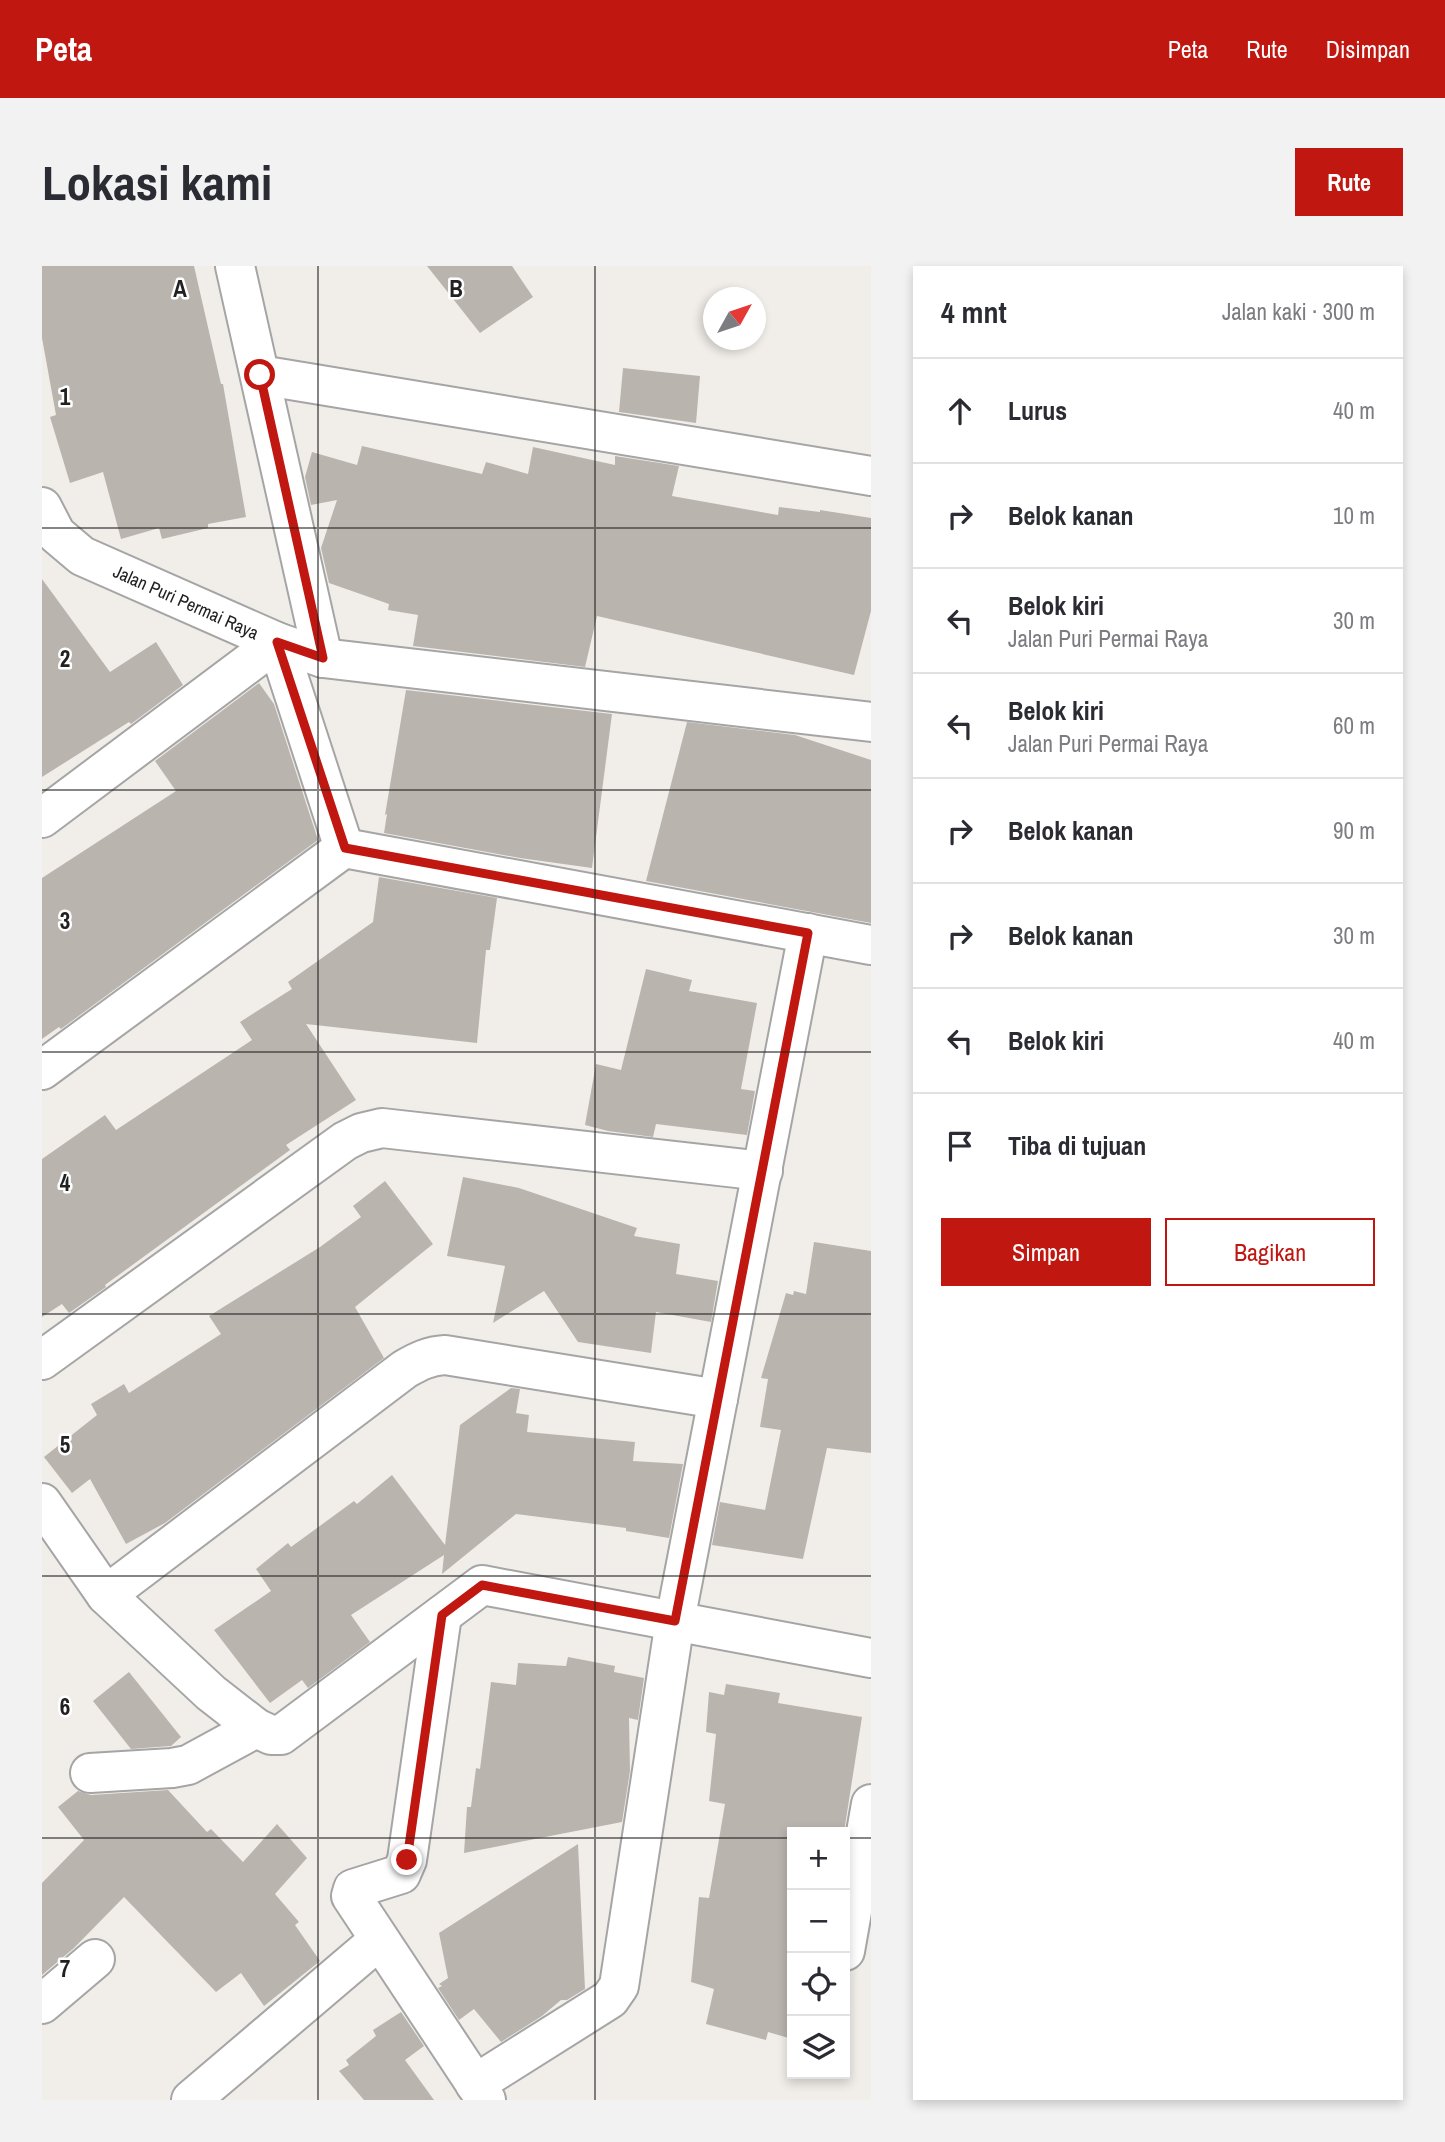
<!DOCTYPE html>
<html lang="id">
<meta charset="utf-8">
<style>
:root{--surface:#fff;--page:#f2f2f3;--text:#2b2b33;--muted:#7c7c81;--line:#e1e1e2;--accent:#c11711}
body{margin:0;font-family:"Archivo Narrow",sans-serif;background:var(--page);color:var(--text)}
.controls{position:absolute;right:21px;bottom:21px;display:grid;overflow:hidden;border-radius:0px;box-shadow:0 4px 10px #0003}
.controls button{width:63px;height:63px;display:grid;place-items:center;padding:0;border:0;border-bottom:2px solid var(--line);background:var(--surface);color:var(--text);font:35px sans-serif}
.compass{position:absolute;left:661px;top:21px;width:63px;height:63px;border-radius:50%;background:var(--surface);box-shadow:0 4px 10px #0003;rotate:50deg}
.stop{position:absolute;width:21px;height:21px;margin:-16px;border:5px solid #c11711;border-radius:50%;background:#fff}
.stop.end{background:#c11711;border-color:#fff;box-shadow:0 2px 7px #0008}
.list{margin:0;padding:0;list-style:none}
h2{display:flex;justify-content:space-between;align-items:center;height:91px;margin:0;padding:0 28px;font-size:30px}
h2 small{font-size:23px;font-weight:400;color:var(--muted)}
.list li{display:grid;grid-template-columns:46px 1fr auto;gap:21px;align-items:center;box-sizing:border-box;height:105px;padding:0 28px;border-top:2px solid var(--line)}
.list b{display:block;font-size:26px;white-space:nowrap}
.list p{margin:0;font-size:23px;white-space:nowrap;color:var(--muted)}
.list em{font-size:23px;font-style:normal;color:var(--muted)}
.actions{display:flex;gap:14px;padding:21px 28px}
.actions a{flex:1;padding:16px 0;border:2px solid var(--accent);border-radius:0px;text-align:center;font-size:24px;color:var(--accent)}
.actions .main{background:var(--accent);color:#fff}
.icon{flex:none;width:38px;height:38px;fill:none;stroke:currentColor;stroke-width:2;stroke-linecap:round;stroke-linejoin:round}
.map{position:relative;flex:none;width:829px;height:1834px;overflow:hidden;border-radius:0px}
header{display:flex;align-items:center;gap:42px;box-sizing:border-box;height:98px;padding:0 35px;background:var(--accent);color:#fff}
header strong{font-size:33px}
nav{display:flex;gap:38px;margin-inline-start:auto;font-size:24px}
.intro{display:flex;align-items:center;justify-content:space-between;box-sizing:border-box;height:168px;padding:0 42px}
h1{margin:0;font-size:49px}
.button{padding:18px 32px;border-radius:0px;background:var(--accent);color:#fff;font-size:24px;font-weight:700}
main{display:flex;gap:42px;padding:0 42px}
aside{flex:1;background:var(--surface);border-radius:0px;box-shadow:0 4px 10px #0003}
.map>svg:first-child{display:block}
.building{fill:#bab4ae}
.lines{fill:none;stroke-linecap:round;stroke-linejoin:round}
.minor-casing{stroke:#a5a5a5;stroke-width:42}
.minor{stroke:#fff;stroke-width:38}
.route{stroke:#c11711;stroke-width:9}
.grid{fill:none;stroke:#212121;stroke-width:2;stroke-opacity:0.55}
.labels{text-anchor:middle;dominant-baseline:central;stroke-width:5;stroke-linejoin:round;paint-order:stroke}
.street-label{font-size:18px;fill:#212121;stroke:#fff}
.grid-label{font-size:23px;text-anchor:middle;font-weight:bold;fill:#212121;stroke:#fff;stroke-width:5;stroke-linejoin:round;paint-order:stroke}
</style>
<header>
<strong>Peta</strong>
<nav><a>Peta</a><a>Rute</a><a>Disimpan</a></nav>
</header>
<div class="intro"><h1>Lokasi kami</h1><a class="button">Rute</a></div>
<main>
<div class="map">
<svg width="829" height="1834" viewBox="0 0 829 1834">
<rect width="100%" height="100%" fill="#f1eee9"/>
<g class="building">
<path d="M0,0h152l27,118h2l23,133 -38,7v4l-46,11 -3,-11 -38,11 -18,-67 -33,11 -20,-66 6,-2 -14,-77z"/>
<path d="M385,0h85l21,31 -53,36z"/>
<path d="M581,102l77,8 -4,47 -77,-11z"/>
<path d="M320,180l120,28 4,-12 42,12 5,-27 82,18v-9l64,10 -7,30 106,19 1,-8 41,5v-2l51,8v93l-17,64 -257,-59 -12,51 -172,-21 5,-31 -30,-5 1,-6 -60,-21 -8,-35 16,-48 -26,5 -6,-28 7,-25 45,13z"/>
<path d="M0,313l68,93 46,-30 27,43 -52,39 -2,-2 -87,55z"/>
<path d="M217,417l15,21 44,136 -257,189 -2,-2 -17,12v-161l134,-87 -21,-30z"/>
<path d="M364,424l206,24 -20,154 -72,-10 -136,-25 3,-19 -2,1z"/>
<path d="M645,456l108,13 76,25v163l-225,-42z"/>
<path d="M337,611l118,21 -7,52h-4l-9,93 -171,-19 50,76 -70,45 4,5 -185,135 1,2 -37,26 -7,-9 -20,13v-158l63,-44 11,15 136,-90 -12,-18 52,-33 -4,-7 85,-60z"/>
<path d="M604,703l46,11 -3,11 68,12 -16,86 14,2 -8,44 -91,-11 -3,13 -45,-6 -23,-6 11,-61 25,6z"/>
<path d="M421,911l56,11 118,40 -3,8 46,8 -4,30 42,7 -7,41 -55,-10 -5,41 -73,-11 -34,-51 -51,32 12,-57 -58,-10z"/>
<path d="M343,915l48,63 -78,63 29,51 -219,165 -39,21 -36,-65 -18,14 -28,-36 53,-42 -6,-11 33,-20 5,9 92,-59 -12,-18 111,-69 41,-30 -8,-11z"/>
<path d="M772,976l57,9v202l-44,-5 -24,111 -91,-14 8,-43 45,8 16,-80 -21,-3 8,-48 -7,-1 25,-85 7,2 1,-4 12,3z"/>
<path d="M469,1122l9,1 -4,24 13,2 -2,17 108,10 -2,19 50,3 -14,74 -43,-7v-3l-110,-14 -74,60 2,-19 -93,60 19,27 -62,46 -6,-8 -32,23 -56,-73 57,-39 -15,-22 32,-26 3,4 63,-46 3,3 35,-29 53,70 15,-120z"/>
<path d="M526,1391l47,9 -1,6 30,6 -6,42 -9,-2 1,53 -8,51 -158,31 3,-46h4l5,-39 4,1 11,-87 25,3 2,-22 48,3z"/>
<path d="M87,1406l52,65 -10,9 -40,3 -38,-48z"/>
<path d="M684,1418l54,9 -2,10 84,14 -18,115h-52v207l-24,-7 -2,8 -60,-16 8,-35 -23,-7 8,-85 10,1 16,-94 -16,-3 7,-67 -10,-2 3,-40 15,3z"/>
<path d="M126,1524l39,42 4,-3 32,33 34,-38 30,34 -32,36 24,28 -4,3 25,36 -56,45 -23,-33 -25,19 -92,-95 -50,51 -32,27v-92l42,-43 -26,-33 20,-16 13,4z"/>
<path d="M536,1578l7,145 -18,11h-6l-19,16 -41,26 -27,-33 -15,11 -21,-32 4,-2 -3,-2 9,-6 -9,-45z"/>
<path d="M359,1746l23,34 -19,14 29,40h-70l-25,-29 10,-6 -3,-5 30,-24 -3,-6z"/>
</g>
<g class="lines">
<g class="minor-casing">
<g id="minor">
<path d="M193,0l88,392"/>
<path d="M218,109l611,101"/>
<path d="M0,241l14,27 26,22 195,86 46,16 548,64"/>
<path d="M235,376l67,206"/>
<path d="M0,552l235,-176"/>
<path d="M302,582l527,97"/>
<path d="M0,804l302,-222"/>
<path d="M0,1094l303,-219 16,-8 21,-5 381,43"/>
<path d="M0,1237l64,92 299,-226c14,-8 24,-13 40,-14l273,44"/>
<path d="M64,1329l105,98 45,35 15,7h10l201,-150 389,73"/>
<path d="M400,1349l-35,245 -6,14 -48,15 -2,7 135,204"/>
<path d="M48,1507l82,-5 16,-3 68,-37"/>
<path d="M803,1685l26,-147"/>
<path d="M0,1738l53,-45"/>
<path d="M433,1818l135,-85 9,-13 56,-365 133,-688"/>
<path d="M149,1834l188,-160"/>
</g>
</g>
<use href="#minor" class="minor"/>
</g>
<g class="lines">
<path class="route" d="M218,109l63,283 -46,-16 68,206 463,85 -133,688 -193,-36 -40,30 -35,245"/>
</g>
<path class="grid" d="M276,0v1834M553,0v1834M0,262h829M0,524h829M0,786h829M0,1048h829M0,1310h829M0,1572h750M803,1572h26"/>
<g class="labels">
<g class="street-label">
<text transform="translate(144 336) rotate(24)">Jalan Puri Permai Raya</text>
</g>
</g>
<g class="grid-label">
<text x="138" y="31">A</text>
<text x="414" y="31">B</text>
<text x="23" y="139">1</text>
<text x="23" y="401">2</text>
<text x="23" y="663">3</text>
<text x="23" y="925">4</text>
<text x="23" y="1187">5</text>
<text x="23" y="1449">6</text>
<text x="23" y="1711">7</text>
</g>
</svg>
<div class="controls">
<button>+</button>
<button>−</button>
<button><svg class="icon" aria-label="locate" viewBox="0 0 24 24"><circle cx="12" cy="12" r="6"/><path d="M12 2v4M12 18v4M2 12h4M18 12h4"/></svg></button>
<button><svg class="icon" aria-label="layers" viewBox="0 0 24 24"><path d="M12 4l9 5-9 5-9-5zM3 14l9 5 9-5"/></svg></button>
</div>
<svg class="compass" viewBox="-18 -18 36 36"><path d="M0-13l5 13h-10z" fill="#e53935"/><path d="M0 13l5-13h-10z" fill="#7c7c81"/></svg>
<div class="stop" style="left:218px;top:109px"></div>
<div class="stop end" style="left:365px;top:1594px"></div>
</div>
<aside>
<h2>4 mnt<small>Jalan kaki · 300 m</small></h2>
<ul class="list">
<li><svg class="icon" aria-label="ahead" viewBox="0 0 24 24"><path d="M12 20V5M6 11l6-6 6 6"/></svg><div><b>Lurus</b></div><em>40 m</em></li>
<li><svg class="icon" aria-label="right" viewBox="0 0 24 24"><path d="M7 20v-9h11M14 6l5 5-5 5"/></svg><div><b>Belok kanan</b></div><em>10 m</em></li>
<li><svg class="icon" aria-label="left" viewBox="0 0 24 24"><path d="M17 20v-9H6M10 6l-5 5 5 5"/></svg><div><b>Belok kiri</b><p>Jalan Puri Permai Raya</p></div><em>30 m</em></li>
<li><svg class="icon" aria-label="left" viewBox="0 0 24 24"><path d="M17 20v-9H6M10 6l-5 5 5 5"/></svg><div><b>Belok kiri</b><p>Jalan Puri Permai Raya</p></div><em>60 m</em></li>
<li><svg class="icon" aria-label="right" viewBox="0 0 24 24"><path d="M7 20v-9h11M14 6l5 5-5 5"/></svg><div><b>Belok kanan</b></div><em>90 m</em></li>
<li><svg class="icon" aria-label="right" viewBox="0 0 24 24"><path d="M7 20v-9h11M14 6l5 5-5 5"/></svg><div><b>Belok kanan</b></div><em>30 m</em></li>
<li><svg class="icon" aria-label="left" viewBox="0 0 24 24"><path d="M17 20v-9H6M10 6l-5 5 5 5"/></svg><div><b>Belok kiri</b></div><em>40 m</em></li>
<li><svg class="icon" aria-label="arrive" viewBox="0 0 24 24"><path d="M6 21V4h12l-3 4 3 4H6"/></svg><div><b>Tiba di tujuan</b></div></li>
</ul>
<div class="actions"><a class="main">Simpan</a><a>Bagikan</a></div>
</aside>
</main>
